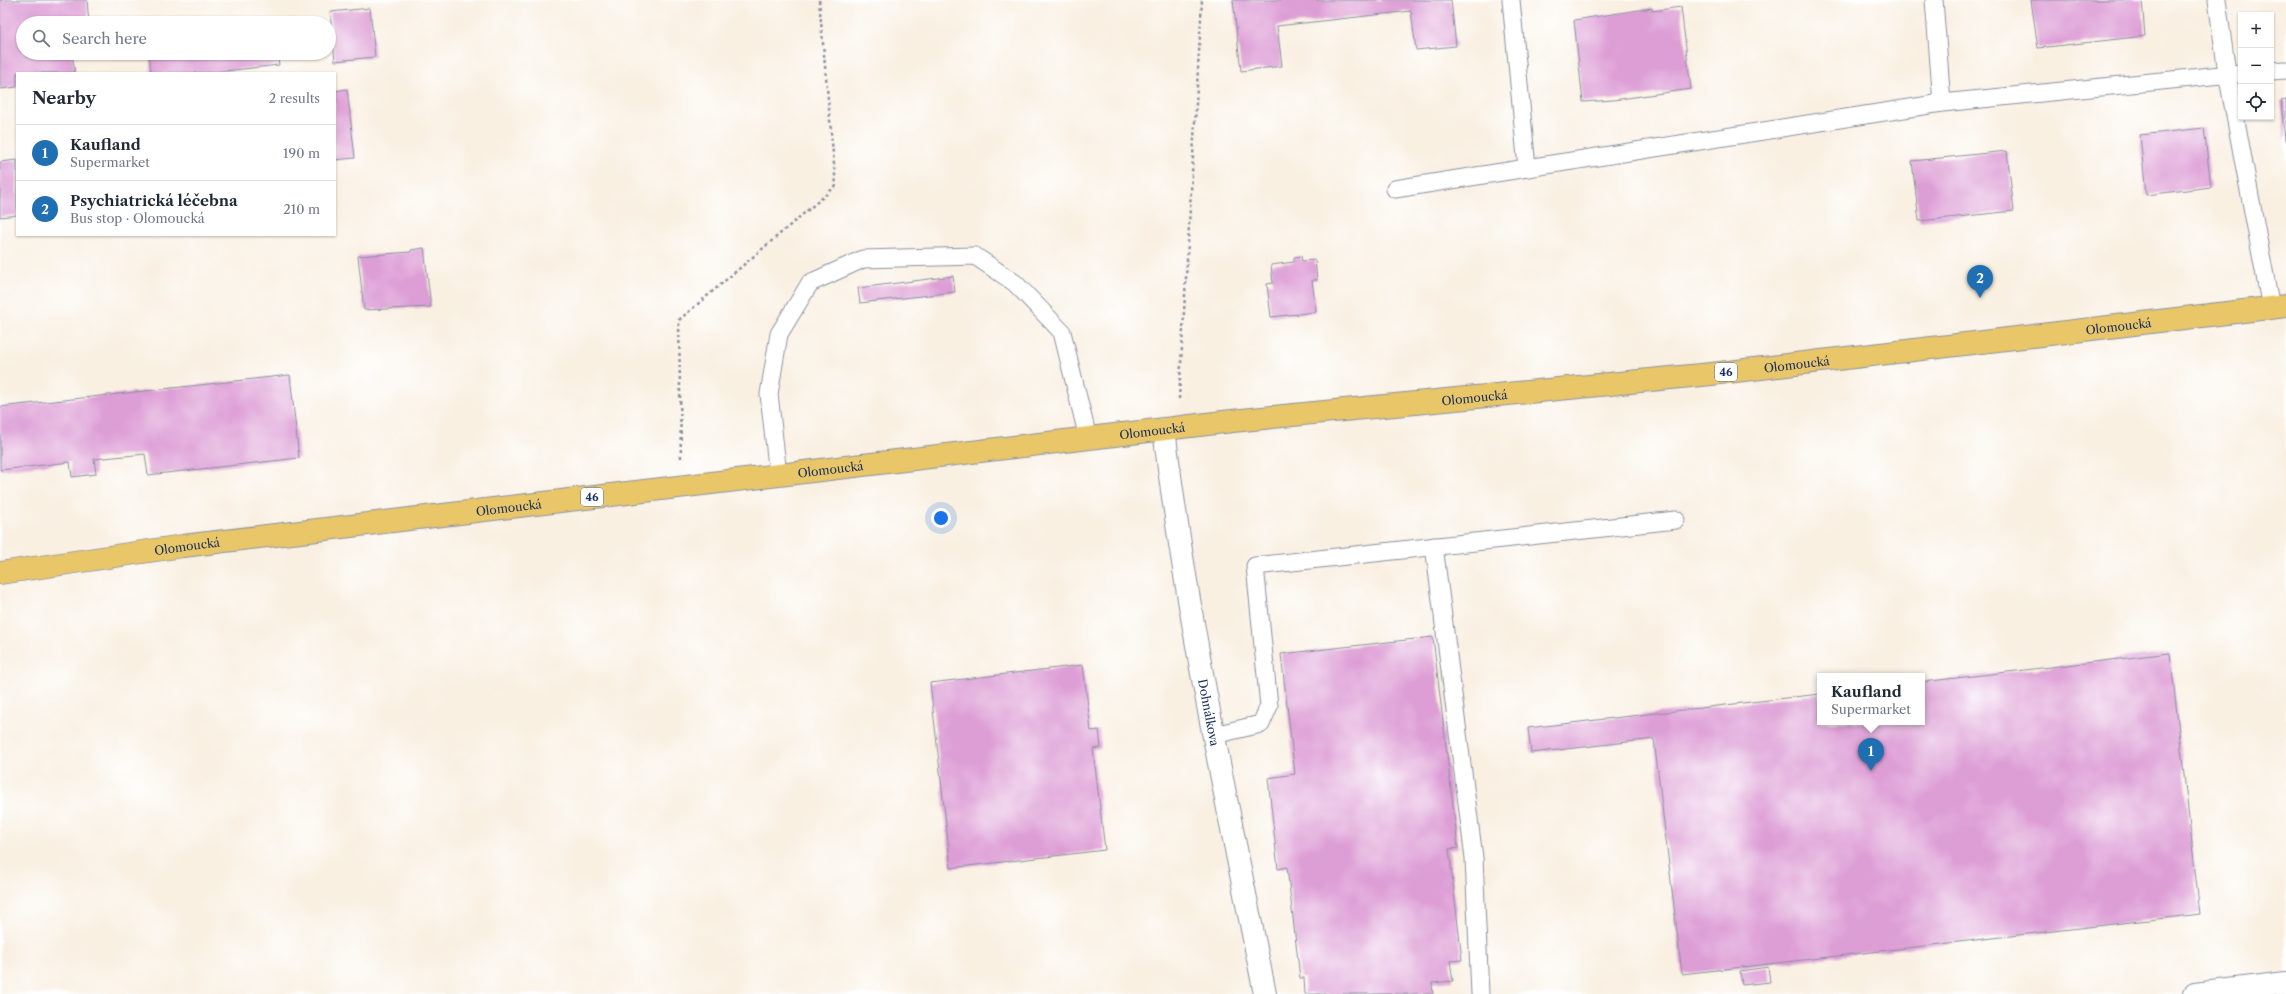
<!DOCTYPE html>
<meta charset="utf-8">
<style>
:root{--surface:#fff;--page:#f6f6f7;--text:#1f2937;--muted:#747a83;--line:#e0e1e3;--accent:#1f6fb2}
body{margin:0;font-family:"Libre Caslon Text",serif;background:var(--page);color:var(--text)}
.controls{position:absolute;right:12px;top:12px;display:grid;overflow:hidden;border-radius:0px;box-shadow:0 1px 3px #0004}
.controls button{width:36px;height:36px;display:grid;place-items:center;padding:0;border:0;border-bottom:1px solid var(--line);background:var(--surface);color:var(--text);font:20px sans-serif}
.you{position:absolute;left:941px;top:518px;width:14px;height:14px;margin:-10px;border:3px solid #fff;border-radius:50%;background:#1a73e8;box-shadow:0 0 0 6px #1a73e833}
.badge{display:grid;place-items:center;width:26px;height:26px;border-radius:50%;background:var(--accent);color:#fff;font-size:13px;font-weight:700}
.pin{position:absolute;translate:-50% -33px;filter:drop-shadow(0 1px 2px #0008)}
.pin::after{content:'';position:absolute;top:21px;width:14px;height:12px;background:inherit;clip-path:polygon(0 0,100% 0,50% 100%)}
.popup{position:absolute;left:1817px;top:673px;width:108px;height:52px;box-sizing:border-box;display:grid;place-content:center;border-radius:0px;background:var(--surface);filter:drop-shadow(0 1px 3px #0005);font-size:13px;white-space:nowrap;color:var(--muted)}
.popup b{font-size:15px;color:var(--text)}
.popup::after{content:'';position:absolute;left:50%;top:100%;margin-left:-8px;border:8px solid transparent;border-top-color:var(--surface)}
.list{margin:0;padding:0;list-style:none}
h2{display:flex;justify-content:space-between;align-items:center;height:52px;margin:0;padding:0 16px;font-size:17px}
h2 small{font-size:13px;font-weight:400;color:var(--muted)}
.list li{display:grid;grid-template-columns:26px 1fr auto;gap:12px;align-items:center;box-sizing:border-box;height:56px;padding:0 16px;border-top:1px solid var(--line)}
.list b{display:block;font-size:15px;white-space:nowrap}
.list p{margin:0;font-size:13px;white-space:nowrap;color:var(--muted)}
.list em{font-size:13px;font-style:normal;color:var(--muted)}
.icon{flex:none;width:22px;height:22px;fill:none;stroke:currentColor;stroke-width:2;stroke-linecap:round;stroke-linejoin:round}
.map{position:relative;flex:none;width:2286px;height:994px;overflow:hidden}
.search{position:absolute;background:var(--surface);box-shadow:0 1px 3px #0004;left:16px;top:16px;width:320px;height:44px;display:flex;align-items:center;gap:10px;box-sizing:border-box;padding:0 14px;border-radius:22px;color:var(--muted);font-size:15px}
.panel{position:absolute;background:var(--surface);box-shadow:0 1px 3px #0004;left:16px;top:72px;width:320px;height:164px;border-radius:0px}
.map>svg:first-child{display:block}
.building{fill:#dd9dd5}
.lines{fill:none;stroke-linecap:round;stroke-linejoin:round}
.service-casing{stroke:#8a90a0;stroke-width:19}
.minor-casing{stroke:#8a90a0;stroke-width:24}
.primary-casing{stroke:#8a90a0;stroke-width:24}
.path{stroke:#8a90a0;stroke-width:2.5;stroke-dasharray:3 3;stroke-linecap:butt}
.service{stroke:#fff;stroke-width:17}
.minor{stroke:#fff;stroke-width:22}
.primary{stroke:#e9c769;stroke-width:22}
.labels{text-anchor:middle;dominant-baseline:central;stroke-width:3;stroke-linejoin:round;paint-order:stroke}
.shield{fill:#fff;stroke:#5f6d8e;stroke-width:1}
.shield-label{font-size:11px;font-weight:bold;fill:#1b2f5e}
.street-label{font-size:12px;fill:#1b2f5e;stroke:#fff}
</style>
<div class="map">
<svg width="2286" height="994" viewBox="0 0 2286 994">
<rect width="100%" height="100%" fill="#fff"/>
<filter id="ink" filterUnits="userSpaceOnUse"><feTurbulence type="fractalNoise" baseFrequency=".025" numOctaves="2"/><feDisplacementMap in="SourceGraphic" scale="8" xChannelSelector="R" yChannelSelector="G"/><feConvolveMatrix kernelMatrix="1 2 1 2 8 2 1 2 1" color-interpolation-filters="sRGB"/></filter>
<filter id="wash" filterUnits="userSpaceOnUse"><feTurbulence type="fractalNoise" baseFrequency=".012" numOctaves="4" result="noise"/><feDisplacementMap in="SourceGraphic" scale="16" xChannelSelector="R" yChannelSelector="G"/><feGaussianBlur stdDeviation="0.9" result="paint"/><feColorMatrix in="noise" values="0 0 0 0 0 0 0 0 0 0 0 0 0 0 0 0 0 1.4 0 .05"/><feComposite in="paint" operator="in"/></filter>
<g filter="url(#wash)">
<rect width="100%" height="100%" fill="#f9f0e2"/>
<g id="blocks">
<g class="building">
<path d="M0,0h87l2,23h-66v30h49l3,20h-58v14l-17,2z"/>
<path d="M1233,0h218l5,46 -40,4 -5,-39 -134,15 5,40 -41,5z"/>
<path d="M2031,0h111l3,36 -107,12z"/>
<path d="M1681,7l10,82 -78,11 -30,2 -9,-82 78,-12v3z"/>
<path d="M370,8l5,49 -40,4 -5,-49z"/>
<path d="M149,53h128l2,12 -73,8h-55z"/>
<path d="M347,89l8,69 -20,2v-69z"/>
<path d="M2286,100v40h-1l-4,-39z"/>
<path d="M2204,128l7,59 -65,8 -6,-60z"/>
<path d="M2007,151l7,60 -95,10 -7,-60z"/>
<path d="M17,160v55l-17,2v-55z"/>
<path d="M424,248l7,59 -67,3 -6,-54 53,-4v-2z"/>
<path d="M1301,256l1,5 13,-1 2,20h-5l4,32 -45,5 -4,-33 6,-1 -2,-18 23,-3v-5z"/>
<path d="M953,276l2,16 -95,11 -2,-15z"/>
<path d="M290,375l9,83 -151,17 -3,-21 -51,5 2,15 -24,3 -2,-15 -70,8v-63z"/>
<path d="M1433,637l25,211 -9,1 13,111 -12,1 3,20 -21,2 1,11h-128l-1,-16h-4l-13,-111 -9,2 -10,-91 27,-4 -14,-120z"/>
<path d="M2170,653l30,261 -518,60 -28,-235 -123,14 -3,-25 292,-34v28h102v-40z"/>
<path d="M1083,665l8,66 8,-1 2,18 -8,1 12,101 -154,18 -21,-185z"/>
<path d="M1768,967l2,15 -28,3 -2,-14z"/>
</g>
</g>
</g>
<g filter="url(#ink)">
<use href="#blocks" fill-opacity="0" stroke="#8a90a0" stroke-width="1"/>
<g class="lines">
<g class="service-casing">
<g id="service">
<path d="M1511,0l16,168 415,-65"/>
<path d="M1934,0l8,103 299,-30"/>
<path d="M2217,0l10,73 44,235"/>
<path d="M2271,71l15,-1"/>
<path d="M1395,189l132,-21"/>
<path d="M778,475l-9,-81 10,-60 31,-51 53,-24 112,-3 40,27 47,49 26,106"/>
<path d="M1434,546l40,312 6,136"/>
<path d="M1214,735l47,-11 8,-18 -14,-140 421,-46"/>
</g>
</g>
<g class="minor-casing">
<g id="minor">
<path id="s1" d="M1164,429c23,190 64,378 101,565"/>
<path d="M2195,994l91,-11"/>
</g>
</g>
<g class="primary-casing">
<g id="primary">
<path id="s2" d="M0,573l183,-27 1049,-125 479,-47 575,-68"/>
</g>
</g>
<g class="path">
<path d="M1179,399l23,-399"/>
<path d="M681,458l-2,-138 157,-134 -17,-186"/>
</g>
<use href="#service" class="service"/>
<use href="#minor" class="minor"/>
<use href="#primary" class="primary"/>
</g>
</g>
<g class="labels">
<g class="shield">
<rect x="1715" y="363" width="22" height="18" rx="3"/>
<rect x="581" y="488" width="22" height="18" rx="3"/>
</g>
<g class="shield-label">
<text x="1726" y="372">46</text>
<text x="592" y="497">46</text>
</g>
<g class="street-label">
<text stroke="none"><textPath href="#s2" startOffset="2133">Olomoucká</textPath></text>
<text stroke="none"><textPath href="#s2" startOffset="1809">Olomoucká</textPath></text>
<text stroke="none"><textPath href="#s2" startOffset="1485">Olomoucká</textPath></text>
<text stroke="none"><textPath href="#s2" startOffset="1161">Olomoucká</textPath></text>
<text stroke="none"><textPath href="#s2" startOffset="837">Olomoucká</textPath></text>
<text stroke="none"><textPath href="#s2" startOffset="513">Olomoucká</textPath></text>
<text stroke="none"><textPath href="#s2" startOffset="189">Olomoucká</textPath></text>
<text stroke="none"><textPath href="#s1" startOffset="287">Dohnálkova</textPath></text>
</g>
</g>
</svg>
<div class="controls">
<button>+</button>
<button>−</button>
<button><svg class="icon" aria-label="locate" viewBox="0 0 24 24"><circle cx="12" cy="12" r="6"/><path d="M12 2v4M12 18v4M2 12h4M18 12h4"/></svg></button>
</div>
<div class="you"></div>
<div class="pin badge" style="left:1871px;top:771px">1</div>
<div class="popup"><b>Kaufland</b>Supermarket</div>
<div class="pin badge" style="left:1980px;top:298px">2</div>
<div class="search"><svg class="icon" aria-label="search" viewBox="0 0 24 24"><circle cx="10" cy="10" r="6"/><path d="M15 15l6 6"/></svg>Search here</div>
<section class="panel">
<h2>Nearby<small>2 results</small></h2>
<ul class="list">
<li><span class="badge">1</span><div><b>Kaufland</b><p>Supermarket</p></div><em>190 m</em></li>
<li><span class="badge">2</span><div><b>Psychiatrická léčebna</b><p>Bus stop · Olomoucká</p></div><em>210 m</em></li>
</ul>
</section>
</div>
